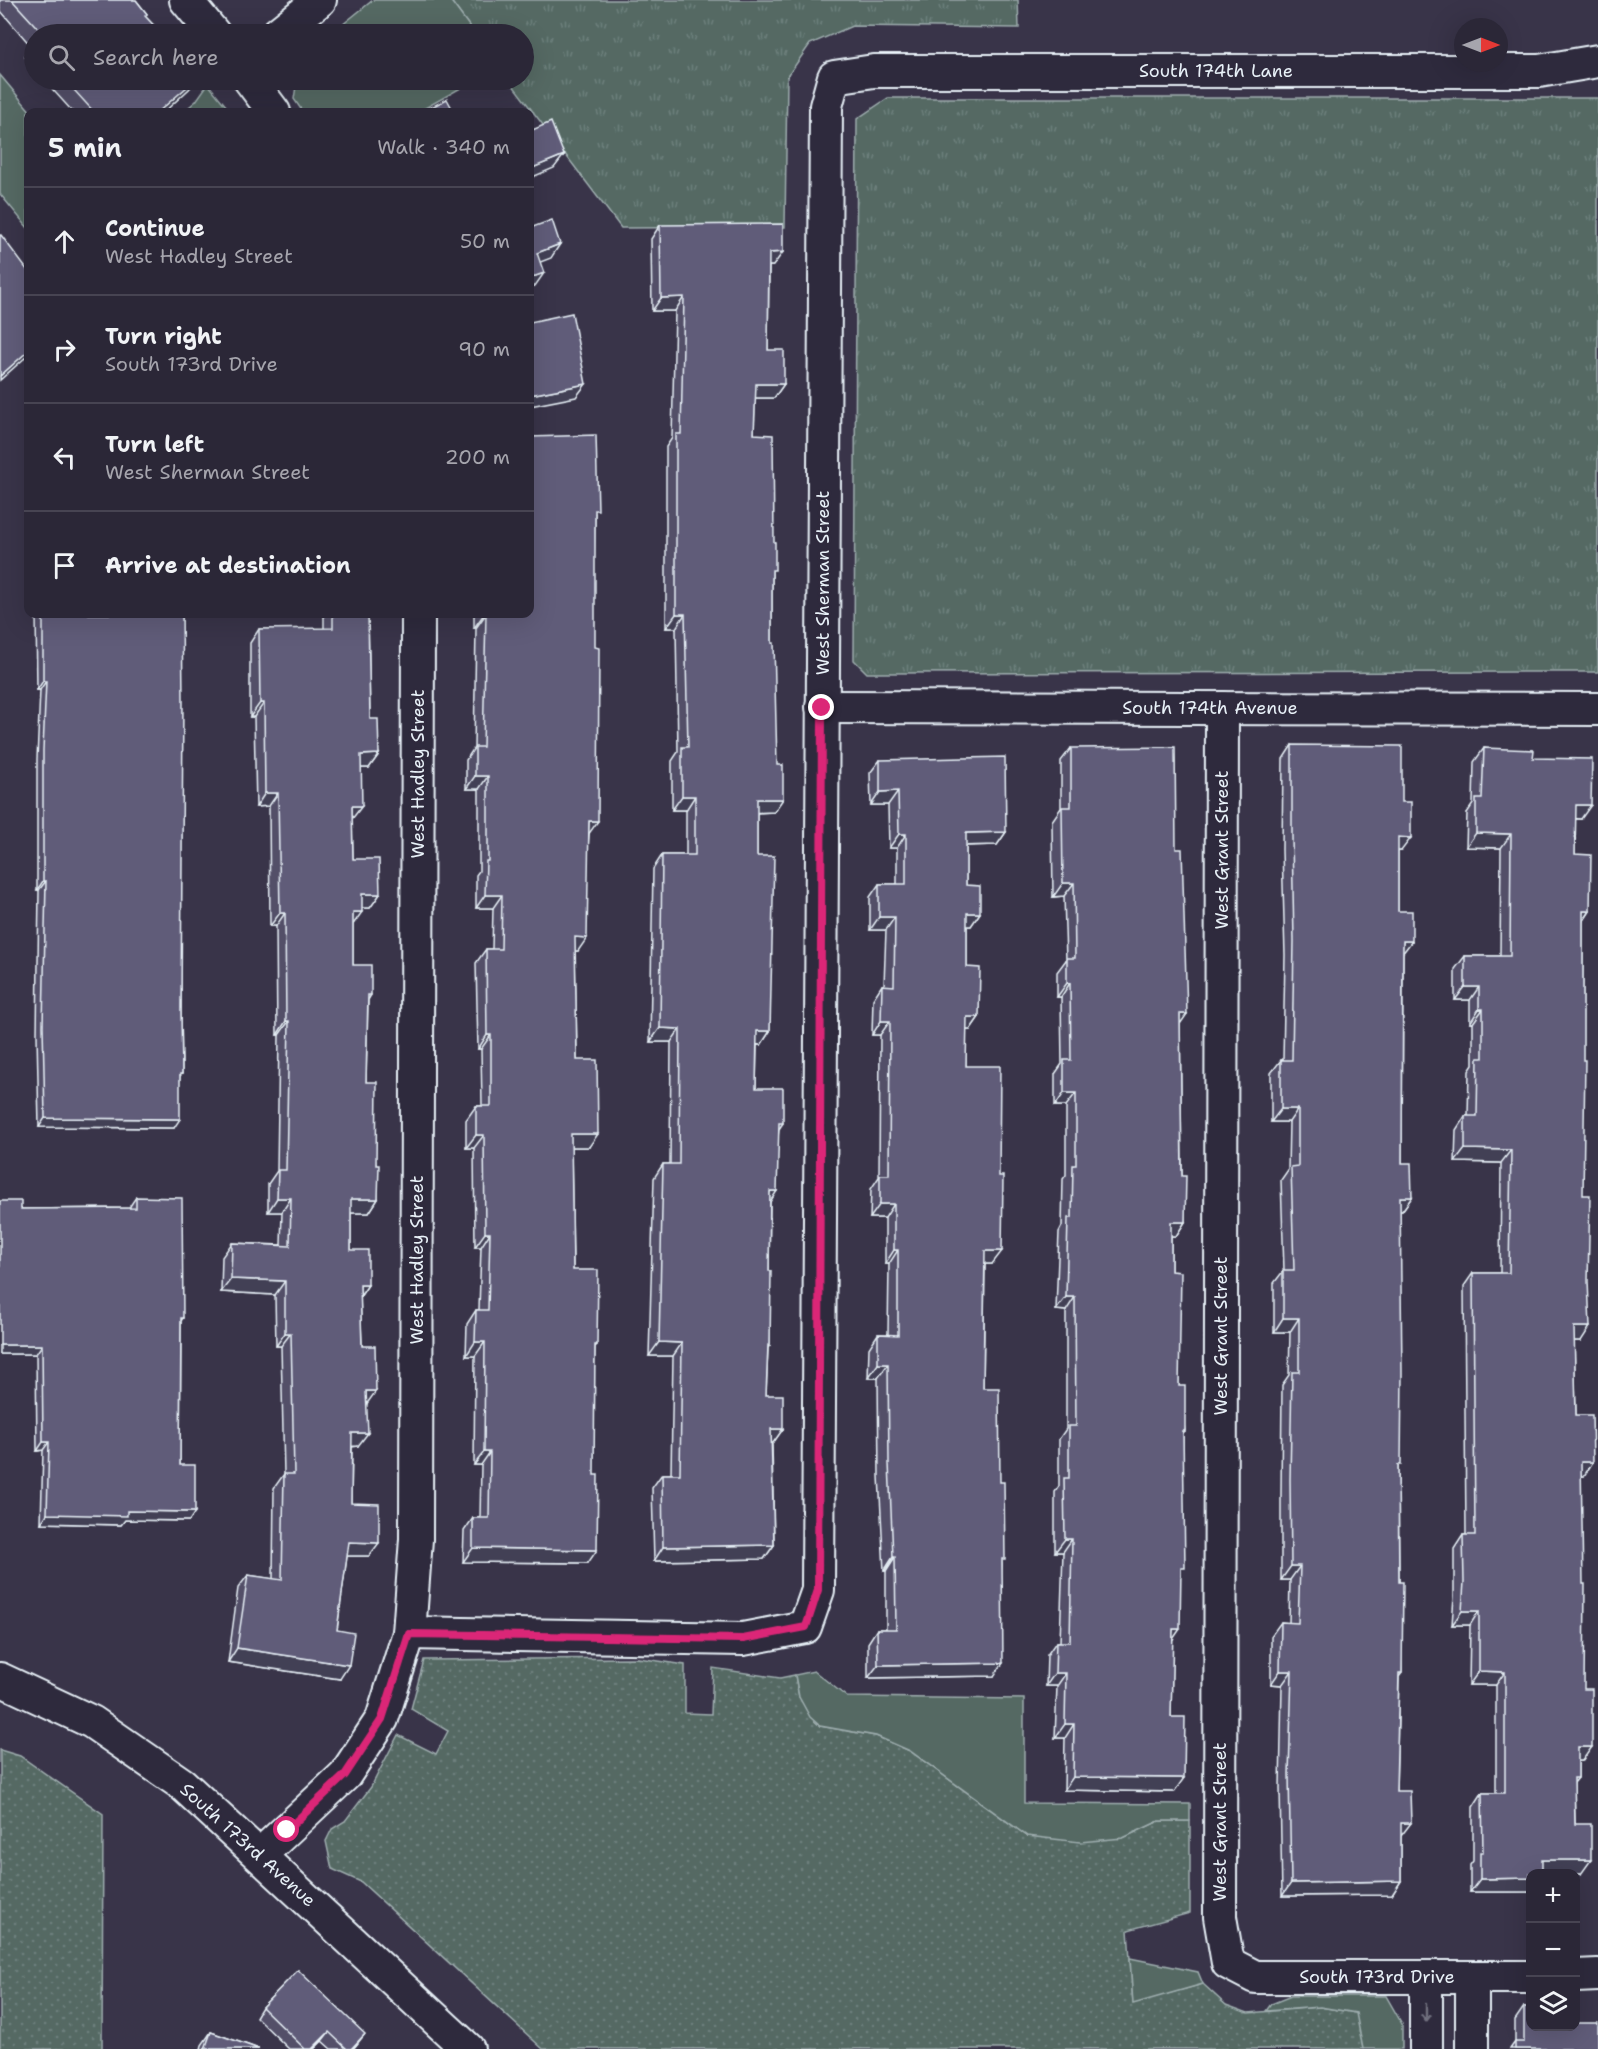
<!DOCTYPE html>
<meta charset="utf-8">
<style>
:root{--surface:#2b2737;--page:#332f3f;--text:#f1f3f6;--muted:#a6a5ad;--line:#474452}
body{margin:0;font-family:"Shantell Sans",sans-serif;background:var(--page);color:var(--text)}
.controls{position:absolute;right:18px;bottom:18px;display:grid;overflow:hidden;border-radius:12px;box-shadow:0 6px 24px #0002}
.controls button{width:54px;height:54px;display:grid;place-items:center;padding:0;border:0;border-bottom:2px solid var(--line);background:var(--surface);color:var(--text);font:30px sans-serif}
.compass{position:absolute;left:1454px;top:18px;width:54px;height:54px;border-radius:50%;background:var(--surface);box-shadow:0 6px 24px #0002;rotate:90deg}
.stop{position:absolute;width:18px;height:18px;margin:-14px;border:4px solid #db2777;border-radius:50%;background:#fff}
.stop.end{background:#db2777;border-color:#fff;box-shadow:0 2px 6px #0008}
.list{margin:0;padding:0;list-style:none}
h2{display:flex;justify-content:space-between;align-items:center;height:78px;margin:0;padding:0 24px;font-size:26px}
h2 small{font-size:20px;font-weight:400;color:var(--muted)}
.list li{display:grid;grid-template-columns:39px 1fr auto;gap:18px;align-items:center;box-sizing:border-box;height:108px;padding:0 24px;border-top:2px solid var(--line)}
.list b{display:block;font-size:22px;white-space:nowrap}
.list p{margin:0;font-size:20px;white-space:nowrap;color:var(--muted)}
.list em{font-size:20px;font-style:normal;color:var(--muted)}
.icon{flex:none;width:33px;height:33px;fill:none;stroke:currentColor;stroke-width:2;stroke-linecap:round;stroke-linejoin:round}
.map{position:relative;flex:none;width:1598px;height:2049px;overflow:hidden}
.search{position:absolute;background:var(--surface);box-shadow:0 6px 24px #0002;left:24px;top:24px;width:510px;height:66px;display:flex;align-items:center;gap:15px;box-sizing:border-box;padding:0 21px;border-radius:33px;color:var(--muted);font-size:22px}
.panel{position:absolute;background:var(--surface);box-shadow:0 6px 24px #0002;left:24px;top:108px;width:510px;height:510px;border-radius:12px}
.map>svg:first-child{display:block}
.grass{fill:url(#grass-dots);stroke:#9eadae;stroke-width:1.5}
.park{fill:url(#park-tufts);stroke:#9eadae;stroke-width:1.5}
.garden{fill:#546964;stroke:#9eadae;stroke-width:1.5}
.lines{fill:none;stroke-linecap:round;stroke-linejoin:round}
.minor-casing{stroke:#e8f1f8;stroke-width:36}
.minor{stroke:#2f2a3d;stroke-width:32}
.wall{fill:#534f68;stroke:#e8f1f8;stroke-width:1.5}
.shaded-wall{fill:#434055;stroke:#e8f1f8;stroke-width:1.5}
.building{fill:#605c79;stroke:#e8f1f8;stroke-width:1.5}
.oneway{stroke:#70707e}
.route{stroke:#db2777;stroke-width:8}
.labels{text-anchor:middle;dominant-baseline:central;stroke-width:4.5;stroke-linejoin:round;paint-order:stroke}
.street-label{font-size:18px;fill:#e8f1f8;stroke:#2f2a3d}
</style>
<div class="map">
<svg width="1598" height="2049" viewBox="0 0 1598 2049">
<defs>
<pattern id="grass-dots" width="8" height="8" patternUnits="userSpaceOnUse" patternTransform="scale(1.5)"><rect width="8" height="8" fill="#546964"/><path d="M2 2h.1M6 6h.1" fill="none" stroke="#6d7f7b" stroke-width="1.8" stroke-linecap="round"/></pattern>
<pattern id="park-tufts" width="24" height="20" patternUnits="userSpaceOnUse" patternTransform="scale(1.5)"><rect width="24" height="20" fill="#546964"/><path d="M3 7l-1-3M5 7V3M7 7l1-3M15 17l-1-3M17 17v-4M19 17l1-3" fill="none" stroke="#6d7f7b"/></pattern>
</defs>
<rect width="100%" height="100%" fill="#393449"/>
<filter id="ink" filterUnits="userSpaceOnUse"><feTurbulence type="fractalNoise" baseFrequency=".0167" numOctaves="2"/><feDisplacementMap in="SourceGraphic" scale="12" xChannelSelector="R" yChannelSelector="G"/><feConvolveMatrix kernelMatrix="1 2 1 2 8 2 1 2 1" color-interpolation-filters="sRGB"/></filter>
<g filter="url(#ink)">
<g class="grass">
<path d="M638,1658l47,7v48l26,1 2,-46 67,10 15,-3 4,22 21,29 56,10 34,15 117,85 96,2 36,-17h31v92l-62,17 5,73 70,-19 23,21 22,8 72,-6 37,6 6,36h-820l-182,-167 -29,-13 -6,-28 6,-12 13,-8 26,-34 27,-52 38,19 12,-23 -37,-22 13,-49z"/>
<path d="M0,1750l20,6 83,58 -1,235h-102z"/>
</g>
<g class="park">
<path d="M450,0h568l1,28 -167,-2 -42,18 -23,33 -2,150 -164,1 -112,-148h15v-46h-49z"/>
<path d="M888,98h710v574l-731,1 -13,-13 3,-541z"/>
</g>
<g class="garden">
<path d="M373,0h77l25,34h-144z"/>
<path d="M0,75l31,37h-3v116l-28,-34z"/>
<path d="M297,80h178l-57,32h-115l-9,-13z"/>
<path d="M208,84l23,28h-48l13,-11z"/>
<path d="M814,1671l33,26 177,2v104l166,1v17h-31l-36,17 -43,4 -53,-6 -117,-85 -34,-15 -56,-10 -10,-9 -11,-20 -4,-22z"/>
<path d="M1130,1958l68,14 5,12 -70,20z"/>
<path d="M1291,1996h95l16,28v25h-39l-7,-36 -36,-6 -54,4 5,-7z"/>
</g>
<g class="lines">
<g class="minor-casing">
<g id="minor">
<path d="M186,0l28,34"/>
<path d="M277,34l43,-34"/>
<path d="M250,80l24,32"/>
<path d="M822,707l776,2"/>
<path d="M1222,708l-2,1209 8,46 27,14h275"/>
<path d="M409,1633l334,6 62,-12 13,-37 8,-1484 8,-29 40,-6h665l59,-10"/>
<path d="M0,1679l92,43 90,62 286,265"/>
<path d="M260,1855l85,-80 37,-56 27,-86 7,-94 2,-925"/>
<path d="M1576,1976l22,-1"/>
<path d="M1426,2049v-72"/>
<path d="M1472,2049v-72"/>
</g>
</g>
<use href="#minor" class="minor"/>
</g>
<g class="wall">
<path d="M0,0h136l11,14 -2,2 17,18h-128v34l-10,-12 7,-10 -31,-36z"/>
<path d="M44,80h152l-7,9 -25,23h-91z"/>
<path d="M660,225l113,41h-4l-1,84 16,34 -10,14h-19l-1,36 18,139v70l2,169 -17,1v43l13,175 -9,14h-4l-1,43 27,35 -4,6 -9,73 -1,69 1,74 -2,3 -2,47 17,34 -10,14h-1l2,102 -10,14 -110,2 -2,-73 10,-14h9l2,-118h-24l5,-178 9,-14h7l1,-122h-21l3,-173 9,-14h24v-45h-14v-49l6,-9 -2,-124h-10v-181l6,-9 3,-127h-23l-1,-72z"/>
<path d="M595,514l-6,321 -11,116h-3l2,109 12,87h-18l2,123 24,75 -2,2 -7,216 -125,-1 1,-31 9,-13h7l1,-53h-7l1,-109h-9l1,-32 9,-14h3l2,-63h-6l-1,-99h-8v-28l10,-14h6l-1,-57h-3l-2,-86 10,-14h6l1,-41h-17v-33l3,-4v-82h-13v-29l8,-12 2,-120h-2v-14h56z"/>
<path d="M36,614h146l-1,397 1,63 -2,2 -6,52 -135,-1 -2,-92 2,-145h-2v-131l3,-69h-3z"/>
<path d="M324,614h44l2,105 9,35 -10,14h-8l-9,51 1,40 27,35 -10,14h-8l-9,16v41l18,30 -3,5 -2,82 10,83 2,34 -9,14h-18v37l17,35 -8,12 2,49 5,58 -9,42 -6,1 -1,56 18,53h-22l-10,74 3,49 -112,-17 10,-74 10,-13 25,4 1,-91 10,-14 -3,-128h-5l-1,-51 -54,-3 1,-35 10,-14 49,2 1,-33h-14v-28l9,-13 2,-136h-2l-1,-109h-6l-1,-120 -13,1 -2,-90h-4v-74l9,-14h65z"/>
<path d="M1292,745l109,106h-3v60l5,43 -1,209 10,34 -10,14h-2l-2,257 1,114 3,91 -3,4 -3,114 5,45v45l-9,14 -110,1 -2,-108 2,-103 -11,-1v-48l10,-14 8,1 1,-43h-9v-86l1,-109 7,-10 1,-43h-16v-49l10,-13 -3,-90 7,-10 1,-48h-18v-49l10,-13h2l2,-105 -3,-105 1,-91z"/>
<path d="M1071,748l105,101 4,175 2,152 3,46 -9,14h-5v35l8,115 6,45 -2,2 -2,139 -9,68 -1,77 3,75 -110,-2 1,-52h-10l2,-52h-11l1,-31 9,-13h4l3,-90h-8v-60l4,-6v-47l7,-10v-118l-10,-1 3,-78 3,-6 1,-47 3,-4v-69h-11v-32l7,-10 -1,-67h-4v-25l9,-12 -2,-64 -11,1 -1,-76 9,-13v-47z"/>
<path d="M1484,748l49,10 48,61h-6v35l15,57 -7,11 -2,419h-7l2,74 8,61h-3l1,285h-4v17l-4,5 1,41 6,50h-51v18h-60v-27l3,-4v-54l9,-14h14v-108h-27l1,-60h-18l2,-29v-47l9,-14h3l-2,-249 9,-13h27l1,-110 -46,-1 1,-32 9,-14h3l1,-45 4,-6v-42h-3v-23h-15v-31l10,-13h35l1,-108 -35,-1 1,-34 6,-9 1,-42z"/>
<path d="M880,760l126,72 -9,13 -31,1v39l14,28 -9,13h-4v41l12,50 -9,13h-4v36l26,198h-7l-2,124 19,176 -8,112 -126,2v-35l9,-14h9v-58h-2l-5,-95 -1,-98h-10l1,-30 9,-14h10l1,-70h-4v-46h-15l1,-29 8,-12 1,-142h-8l1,-36 9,-14h2l2,-55h-16v-33l9,-13h18v-36h-8l-1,-43h-17l-1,-32z"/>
<path d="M136,1197l47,121 -2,3 -1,144 9,56 -64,-1 -4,5 -80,-2 2,-73 -6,1 -1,-97h-36l21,-145 109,-1v-2z"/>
<path d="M298,1970l60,73 -5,6h-22l-9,-8 -8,8h-25l-33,-32 6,-10z"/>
<path d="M1524,2007l52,16 22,26h-88l5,-7v-22z"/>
<path d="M211,2032l48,17h-58l1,-4z"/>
</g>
<g class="shaded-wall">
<path d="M195,80h1l-7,9 -25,23h-6z"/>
<path d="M564,155l-10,13 -24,10v-9z"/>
<path d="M560,244l-9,14 -21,8 7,-13z"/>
<path d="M783,252l-10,14h-14l10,-13z"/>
<path d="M544,273l-9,13 -5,2v-10z"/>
<path d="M684,297l-9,14h-23l9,-13z"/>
<path d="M28,351v2l-1,3 -27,24v-4z"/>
<path d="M586,384l-10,13 -46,9v-11z"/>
<path d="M756,384h28l-10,14h-28z"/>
<path d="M484,614h2l-10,14h-2z"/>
<path d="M676,614h9l-9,14h-10z"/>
<path d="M43,681h3l-6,9h-3z"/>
<path d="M260,703h4l-10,14h-4z"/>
<path d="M379,754l-10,14h-17l9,-13z"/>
<path d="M475,776h13l-9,13h-13z"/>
<path d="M898,791l-10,14h-17l9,-13z"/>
<path d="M265,793h13l-9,13 -13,1z"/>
<path d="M682,796h13l-9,14h-14z"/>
<path d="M757,799h26l-9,13 -27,1z"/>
<path d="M1576,805h15l-10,14 -15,-1z"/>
<path d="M352,806h10l-10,13z"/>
<path d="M589,821h9l-10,14z"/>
<path d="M1006,832l-9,13 -40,1 9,-13z"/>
<path d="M1476,833l35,1 -10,14 -35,-1z"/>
<path d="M899,834h7l-9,14h-8z"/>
<path d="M1398,837l13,1 -10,13h-12z"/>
<path d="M43,881h3l-7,9h-2z"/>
<path d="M1063,883h11l-10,13 -11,1z"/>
<path d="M362,894h18l-10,14h-18z"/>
<path d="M485,895h17l-9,13h-17z"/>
<path d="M1583,911h7l-9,13z"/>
<path d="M353,912h9l-10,14z"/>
<path d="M280,913h5l-9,13h-6z"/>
<path d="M967,913h13l-9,13h-14z"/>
<path d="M879,917h16l-9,13h-16z"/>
<path d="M575,937l12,1 -9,13h-13z"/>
<path d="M1403,941h9l-10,13z"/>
<path d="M1067,983h3l-9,14h-4z"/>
<path d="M1465,987h14l-9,13h-15z"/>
<path d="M1479,1009h4l-10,14h-3z"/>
<path d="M1180,1014h7l-9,13z"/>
<path d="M967,1017h12l-9,13h-13z"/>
<path d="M286,1021h3l-10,14h-2z"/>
<path d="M881,1021h9l-10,14h-8z"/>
<path d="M660,1028l20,1 -9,13h-21z"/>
<path d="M757,1031h13l-9,14 -13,-1z"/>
<path d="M487,1035h4l-10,14h-3z"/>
<path d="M1064,1093h12l-10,13h-11z"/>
<path d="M1281,1109h17l-9,13h-18z"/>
<path d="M45,1118l135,1 -6,9 -135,-1z"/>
<path d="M571,1134h27l-9,13h-28z"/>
<path d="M476,1135h8l-10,13h-8z"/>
<path d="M1465,1149l46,1 -10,13 -46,-1z"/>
<path d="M770,1191h7l-9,14z"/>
<path d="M1400,1197h12l-10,14h-11z"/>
<path d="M277,1198h14l-9,14h-14z"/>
<path d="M351,1199h27l-9,14h-27z"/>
<path d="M880,1204h14l-9,14h-15z"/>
<path d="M1171,1222h14l-9,14h-14z"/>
<path d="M485,1233h5l-9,14h-6z"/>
<path d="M894,1250h4l-9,14h-4z"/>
<path d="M985,1251h17l-10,13h-17z"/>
<path d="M231,1279l54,2 -10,14 -54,-3z"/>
<path d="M360,1285h8l-9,13z"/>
<path d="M1066,1297h9l-9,14 -10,-1z"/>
<path d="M1283,1318h16l-9,14h-16z"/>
<path d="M1574,1327h16l-9,14h-16z"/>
<path d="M285,1333h6l-10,13h-5z"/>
<path d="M475,1342h10l-10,14h-9z"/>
<path d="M659,1342l23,1 -9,13h-24z"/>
<path d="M0,1345h42l-6,9h-36z"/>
<path d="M878,1364h10l-10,14h-10z"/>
<path d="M366,1391h10l-10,14z"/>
<path d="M771,1429h12l-10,14h-11z"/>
<path d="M352,1433h16l-10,13 -15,1z"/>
<path d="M43,1442h6l-6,8 -6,1z"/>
<path d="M484,1452h6l-9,13h-7z"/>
<path d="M1581,1462h12l-9,14h-13z"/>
<path d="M127,1511l68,1 -6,9 -64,-1 -4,5 -80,-2 6,-9z"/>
<path d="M1065,1539h7l-9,13h-8z"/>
<path d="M349,1542l30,1 -10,13h-30z"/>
<path d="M774,1545l-10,14 -110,2 9,-14z"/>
<path d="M473,1548l124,2 -9,13 -125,-1z"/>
<path d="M893,1557h2l-9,14h-2z"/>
<path d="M1291,1566h9l-10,14h-9z"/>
<path d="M1462,1611h17l-9,14h-18z"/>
<path d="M1173,1629h7l-9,13z"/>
<path d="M237,1648l112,17 -9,14 -112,-17z"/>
<path d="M1003,1663l-9,13 -126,2 10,-13z"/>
<path d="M1280,1671h12l-10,14 -11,-1z"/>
<path d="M1479,1671l26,1 -9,13h-27z"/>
<path d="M1055,1673h11l-9,13h-11z"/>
<path d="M1065,1724h9l-9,14h-10z"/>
<path d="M1578,1747h14l-10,14h-13z"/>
<path d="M1073,1777l111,1 -10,14 -110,-2z"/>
<path d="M1401,1823h10l-10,13 -10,1z"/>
<path d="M1542,1860h49l-10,14h-48z"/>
<path d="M1530,1878v14h-60l10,-13z"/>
<path d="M1401,1881l-9,14 -110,1 9,-13z"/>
<path d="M329,2032l-7,9 -8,8h-2z"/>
<path d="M365,2034l-12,15h-2z"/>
</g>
<g class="building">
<path d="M12,0h124l11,14 -2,2 17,18h-119z"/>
<path d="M65,80h130l-37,32h-64z"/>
<path d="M447,99l7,13h-32z"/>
<path d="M551,122l13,33 -34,14v-38z"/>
<path d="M552,220l8,24 -23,9 7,20 -14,5v-50z"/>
<path d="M783,224v28l-14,1 -1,97h16v34h-28l-2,50 19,1 1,107h1v28h-3v73h2l3,122h6v34h-26v57h17l-4,175h-13l-1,57h27v35h-4l-2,68h-7l-1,80h2l-1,74h-2l-2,50h17v34h-12l3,116 -111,2 -1,-73h18l2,-131 -23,-1 4,-178h16l1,-135 -20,-1 2,-173h33v-59h-13v-49h6l-3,-133h-9v-180h5l3,-137 -23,1 -1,-73z"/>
<path d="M0,235h1l27,36v80l-28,25z"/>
<path d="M572,313l14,71 -56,11v-73z"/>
<path d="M596,435l2,75h-3v137l4,1 -1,173h-9l-2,117 -12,-1 2,123h20l1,74h-27l2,136h25l-1,75h-2l-1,130h4l-1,75 -124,-2v-30h16l1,-66h-6l1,-110h-10l1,-32h12l2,-77h-5l-1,-98h-8v-29h15v-71h-4l-1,-86h15l1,-54h-17l1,-34h2v-85h-13v-29h8l3,-133h-2h46v-177z"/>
<path d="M43,614h139l1,85 -2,312 1,63h-2v45l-135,-1 -2,-92 3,-145h-3v-131l3,-69h-3z"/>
<path d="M333,614h35l2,105h8l1,35 -18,1 1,51h-10l1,53h26l1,35h-18v18h-9v53h18v30h-3l-2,87h11l-1,83h3l-1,34h-27v51h17v35h-8l2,61h13l1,45h-10l2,42h-16l-1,70 28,1v39l-30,-1 -12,88 17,3 -5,32 -112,-17 11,-73 34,5 2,-106h10l-3,-141h-6v-52l-54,-2 1,-36 58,3 1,-48h-14l1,-28h8l3,-149h-3l-1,-108h-5l-2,-120h-13l-1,-90h-4l-1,-74 74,-1z"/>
<path d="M1292,745l110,1v56h9v36l-13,-1v74h14v30h-9l-1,222h9l1,34h-12l2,176 -1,92h-3l1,117h4l-1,91h-3l-3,118h14l1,32h-10v58l-110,2 -2,-109 3,-103h-12l1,-49 17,1 2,-57h-9l-1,-86 2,-108h7v-54h-16v-48h11l-3,-103 7,-1v-57h-17v-49h11l2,-119 -2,-104z"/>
<path d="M1175,747l1,102h6l5,165h-7l2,162h4l-1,46h-14v49l10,1 -2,114h6v45h-2l2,137h-4l-1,61h-7l-2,88h14l-1,61 -111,-1 1,-53h-9l1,-51h-11l1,-31h14l2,-103h-7l-1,-61h5v-52h7l-1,-129h-9l2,-79h4l1,-53h3v-72h-12v-33h7l-1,-77h-3v-25h8l-1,-75h-11l-1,-76h9v-59z"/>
<path d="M1484,748l50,2 -1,8 59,1 -1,46h-15l-1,49 16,1 -1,56h-7v149h2l-2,135h7l-2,86 2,46h-16l2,88h16l1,47h-12l2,122h2l-1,105h8v58h-14v31h-4l1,46h16v36h-49v14h-12v4l-50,1v-27h3l-1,-59h23v-121l-26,-1v-60h-17l2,-29 -1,-47h12l-2,-262h36l2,-123 -46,-1v-33h12l1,-58h5v-49h-4v-22h-14v-31h45l1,-122 -35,-1v-34h6z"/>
<path d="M1005,757l1,75 -40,1v52l14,1v27h-13v54l13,1 -1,49h-12l-1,49h34l-1,110h4l-1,75h-17l-2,137h16l1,94h4l1,77h-3l1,104 -125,2 -1,-36h19l-1,-72h-2l-4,-94 -1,-99h-10v-30l20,1v-85h-4v-46h-14v-29h9l1,-154h-9l1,-36 12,1 1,-69h-16v-33h27v-50h-7l-1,-43 -18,1v-32z"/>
<path d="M136,1197l46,1 1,120h-2l-1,147h15v47l-68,-1v5l-80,-2 2,-72h-6l-1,-97h-42v-144h21v8l115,-1z"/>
<path d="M298,1970l67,64 -14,15h-4l-18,-17 -17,17h-7l-43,-42z"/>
<path d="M1524,2007h6v19h45l1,-18v15h22v26h-83v-7h9z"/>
<path d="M211,2032l48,17h-54z"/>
</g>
<defs><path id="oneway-shaft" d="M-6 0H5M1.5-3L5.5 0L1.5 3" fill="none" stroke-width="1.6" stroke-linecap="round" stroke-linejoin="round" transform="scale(1.5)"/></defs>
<use class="oneway" href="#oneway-shaft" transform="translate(1426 2013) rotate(90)"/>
</g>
<g class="lines" filter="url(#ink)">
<path class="route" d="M287,1830l58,-55 37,-56 27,-85 334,5 63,-12 12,-37 4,-882"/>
</g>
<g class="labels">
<g class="street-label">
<text x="1216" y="71">South 174th Lane</text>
<text transform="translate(823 583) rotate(-90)">West Sherman Street</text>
<text x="1210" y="708">South 174th Avenue</text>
<text transform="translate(418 774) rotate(-90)">West Hadley Street</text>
<text transform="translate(1222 850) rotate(-90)">West Grant Street</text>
<text transform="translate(417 1260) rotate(-90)">West Hadley Street</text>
<text transform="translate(1221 1336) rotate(-90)">West Grant Street</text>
<text transform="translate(1220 1822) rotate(-90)">West Grant Street</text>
<text transform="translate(248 1845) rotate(42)">South 173rd Avenue</text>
<text x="1377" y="1977">South 173rd Drive</text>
</g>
</g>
</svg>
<div class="controls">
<button>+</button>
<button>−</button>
<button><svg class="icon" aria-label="layers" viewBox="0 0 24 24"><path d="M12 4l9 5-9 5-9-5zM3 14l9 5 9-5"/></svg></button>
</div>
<svg class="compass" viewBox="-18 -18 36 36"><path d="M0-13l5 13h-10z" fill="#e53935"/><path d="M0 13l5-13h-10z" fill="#a6a5ad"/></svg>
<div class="stop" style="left:287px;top:1830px"></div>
<div class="stop end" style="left:822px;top:708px"></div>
<div class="search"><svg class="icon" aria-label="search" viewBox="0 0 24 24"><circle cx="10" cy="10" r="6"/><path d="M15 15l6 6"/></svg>Search here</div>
<section class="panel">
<h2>5 min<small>Walk · 340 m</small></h2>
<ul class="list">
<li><svg class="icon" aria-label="ahead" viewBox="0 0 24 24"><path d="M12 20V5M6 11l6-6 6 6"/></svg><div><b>Continue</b><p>West Hadley Street</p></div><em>50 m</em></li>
<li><svg class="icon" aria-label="right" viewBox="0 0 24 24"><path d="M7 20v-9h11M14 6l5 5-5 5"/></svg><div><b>Turn right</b><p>South 173rd Drive</p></div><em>90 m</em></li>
<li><svg class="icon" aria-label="left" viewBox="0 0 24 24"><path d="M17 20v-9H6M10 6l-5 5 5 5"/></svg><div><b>Turn left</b><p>West Sherman Street</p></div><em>200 m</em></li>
<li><svg class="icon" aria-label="arrive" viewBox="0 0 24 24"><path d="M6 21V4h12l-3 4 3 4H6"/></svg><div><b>Arrive at destination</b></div></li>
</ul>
</section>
</div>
